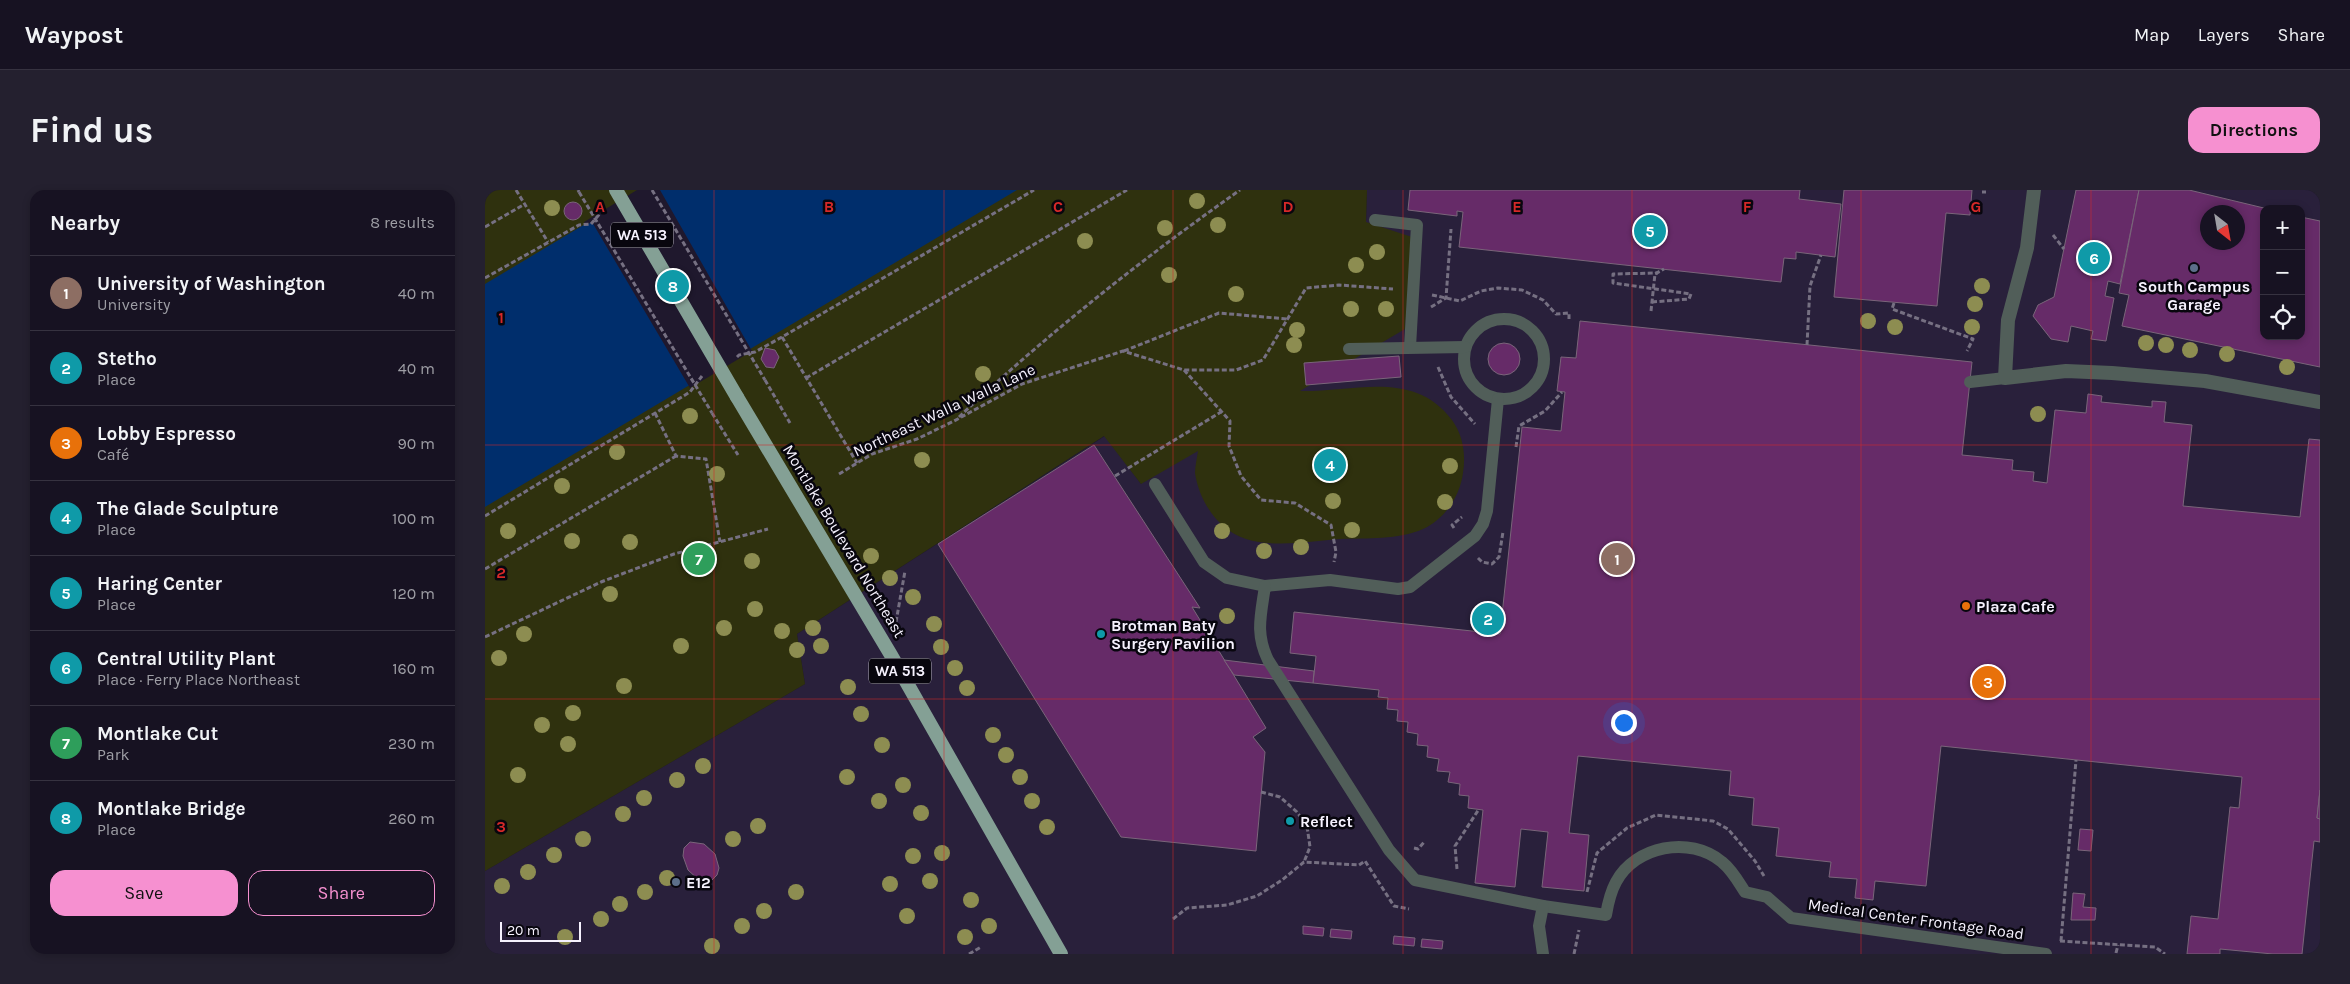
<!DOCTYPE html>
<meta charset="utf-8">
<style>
:root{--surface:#171222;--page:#24202f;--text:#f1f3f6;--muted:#9e9ea5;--line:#363240;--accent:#f690d0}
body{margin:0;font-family:Karla,sans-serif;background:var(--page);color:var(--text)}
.controls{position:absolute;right:15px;top:15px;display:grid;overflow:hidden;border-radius:10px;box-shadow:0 2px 8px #0003}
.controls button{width:45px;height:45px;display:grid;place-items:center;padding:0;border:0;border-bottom:1px solid var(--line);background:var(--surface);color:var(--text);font:25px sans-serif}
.compass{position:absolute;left:1715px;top:15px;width:45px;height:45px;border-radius:50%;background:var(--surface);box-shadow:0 2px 8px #0003;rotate:149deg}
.scale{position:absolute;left:15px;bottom:12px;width:81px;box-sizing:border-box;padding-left:5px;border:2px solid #f6f2fe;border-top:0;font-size:14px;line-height:18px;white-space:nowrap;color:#f6f2fe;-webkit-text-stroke:4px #08060e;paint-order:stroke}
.you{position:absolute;left:1138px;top:532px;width:18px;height:18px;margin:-12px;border:4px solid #fff;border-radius:50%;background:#1a73e8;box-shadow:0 0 0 8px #1a73e833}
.badge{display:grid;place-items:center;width:32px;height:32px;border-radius:50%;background:var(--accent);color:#fff;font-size:16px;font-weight:700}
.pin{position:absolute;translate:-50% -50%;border:2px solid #fff;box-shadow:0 1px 5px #0006}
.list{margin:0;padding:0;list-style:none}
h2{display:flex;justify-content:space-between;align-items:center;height:65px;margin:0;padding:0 20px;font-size:21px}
h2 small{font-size:16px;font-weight:400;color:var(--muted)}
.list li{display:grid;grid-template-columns:32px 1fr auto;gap:15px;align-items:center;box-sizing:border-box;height:75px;padding:0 20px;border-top:1px solid var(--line)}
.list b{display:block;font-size:19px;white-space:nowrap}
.list p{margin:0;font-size:16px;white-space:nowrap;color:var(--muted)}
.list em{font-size:16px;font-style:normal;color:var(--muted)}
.actions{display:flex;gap:10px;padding:15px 20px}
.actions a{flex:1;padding:11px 0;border:1px solid var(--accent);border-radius:15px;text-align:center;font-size:18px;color:var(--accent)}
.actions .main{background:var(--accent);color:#111}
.icon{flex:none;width:28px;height:28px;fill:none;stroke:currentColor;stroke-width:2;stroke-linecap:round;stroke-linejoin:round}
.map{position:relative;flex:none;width:1835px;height:764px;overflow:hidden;border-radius:15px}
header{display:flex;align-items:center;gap:30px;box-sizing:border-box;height:70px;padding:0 25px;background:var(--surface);border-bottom:1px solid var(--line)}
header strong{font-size:24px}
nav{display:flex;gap:28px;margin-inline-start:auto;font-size:18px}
.intro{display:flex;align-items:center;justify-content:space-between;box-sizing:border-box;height:120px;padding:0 30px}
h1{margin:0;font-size:35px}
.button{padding:12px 22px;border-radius:15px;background:var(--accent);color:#111;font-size:18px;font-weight:700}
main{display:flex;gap:30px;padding:0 30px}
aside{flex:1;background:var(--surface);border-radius:15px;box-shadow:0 2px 8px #0003}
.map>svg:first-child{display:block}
.built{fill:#29203b;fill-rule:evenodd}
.green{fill:#2f310e}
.water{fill:#002e6c}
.pier{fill:#1f182d}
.building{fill:#662b68;stroke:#7a657a;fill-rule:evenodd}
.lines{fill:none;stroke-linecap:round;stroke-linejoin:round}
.path{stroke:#767082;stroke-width:3;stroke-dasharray:5 2.5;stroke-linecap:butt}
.service{stroke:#515e59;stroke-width:12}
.minor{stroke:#515e59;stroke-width:14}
.primary{stroke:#84a095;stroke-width:14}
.path-bridge{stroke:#767082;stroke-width:3;stroke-dasharray:5 2.5;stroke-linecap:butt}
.primary-bridge{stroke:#84a095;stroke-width:14}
.tree{fill:#8d8d51}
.grid{fill:none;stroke:#d62828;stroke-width:1;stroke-opacity:0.55}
.service-dot{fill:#5c6f8a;stroke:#08060e;stroke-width:2}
.food-dot{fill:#e8710a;stroke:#08060e;stroke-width:2}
.culture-dot{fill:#0f9aa8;stroke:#08060e;stroke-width:2}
.labels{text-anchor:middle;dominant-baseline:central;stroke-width:5;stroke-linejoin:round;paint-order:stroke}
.shield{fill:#08060e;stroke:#afabb6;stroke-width:1}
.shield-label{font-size:15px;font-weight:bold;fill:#f6f2fe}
.poi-label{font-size:16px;font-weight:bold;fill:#f6f2fe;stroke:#08060e;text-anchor:start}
.street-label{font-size:16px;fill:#f6f2fe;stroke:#08060e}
.grid-label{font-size:16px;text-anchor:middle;font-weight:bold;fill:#d62828;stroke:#08060e;stroke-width:5;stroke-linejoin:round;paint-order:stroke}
</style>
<header>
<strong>Waypost</strong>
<nav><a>Map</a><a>Layers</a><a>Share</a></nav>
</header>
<div class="intro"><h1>Find us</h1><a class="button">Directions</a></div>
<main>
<aside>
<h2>Nearby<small>8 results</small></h2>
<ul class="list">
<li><span class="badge" style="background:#8d6e63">1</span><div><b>University of Washington</b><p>University</p></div><em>40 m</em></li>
<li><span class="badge" style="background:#0f9aa8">2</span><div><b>Stetho</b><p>Place</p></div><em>40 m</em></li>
<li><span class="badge" style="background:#e8710a">3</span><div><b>Lobby Espresso</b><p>Café</p></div><em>90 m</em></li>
<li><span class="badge" style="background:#0f9aa8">4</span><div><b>The Glade Sculpture</b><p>Place</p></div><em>100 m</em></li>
<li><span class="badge" style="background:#0f9aa8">5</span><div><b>Haring Center</b><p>Place</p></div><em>120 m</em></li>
<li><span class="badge" style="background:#0f9aa8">6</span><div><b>Central Utility Plant</b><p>Place · Ferry Place Northeast</p></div><em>160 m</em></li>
<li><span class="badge" style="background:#2e9e5b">7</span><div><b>Montlake Cut</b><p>Park</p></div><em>230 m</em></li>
<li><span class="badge" style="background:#0f9aa8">8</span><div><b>Montlake Bridge</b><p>Place</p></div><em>260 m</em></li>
</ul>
<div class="actions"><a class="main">Save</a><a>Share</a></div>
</aside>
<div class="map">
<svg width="1835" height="764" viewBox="0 0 1835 764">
<rect width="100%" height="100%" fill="#1f182d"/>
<path class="built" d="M882,0h953v764h-1835v-83l320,-187 -8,-50 308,-198 36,48 225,-262zM1779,19h37v127h-37zM1722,22h30v30h-30z"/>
<path class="green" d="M0,0h882l-1,32 46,15 -7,92 -105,62c54,1 114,-22 152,29 11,15 14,34 11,53 -3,23 -18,46 -40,56 -25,11 -56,9 -83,10 -29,2 -65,9 -94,0 -28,-9 -47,-38 -51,-66 0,-7 2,-15 3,-22l-57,33 -37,-48 -307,198 8,50 -320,187z"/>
<path class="water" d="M157,0h375l-532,317v-223z"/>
<path class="pier" d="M152,0h23l92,161 -62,37 -98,-166 -6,3 -2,-3z"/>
<g class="building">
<path d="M925,0h390l-1,9 42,5 -6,53 -39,-5v7l-12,-1 -3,24 -322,-35 4,-35 -6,-1v5l-49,-6z"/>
<path d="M1359,0h128l-2,25 -24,-2 -9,93 -103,-9z"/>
<path d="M1591,0h63l-19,94 -12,-3 -3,15 9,2 -8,43 -15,-2 2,-8 -22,-5 -3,16 -17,-3 -18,-23 5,-11 16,-8z"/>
<path d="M1654,0h50l79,19h-4v127h37v-119l19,4v146l-198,-41 7,-31 -10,-2zM1722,22h30v30h-30z"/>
<circle cx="88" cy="21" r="9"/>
<path d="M1095,131l392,41 -10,93 51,5 -1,10 22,2 -1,9 14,2 8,-73 31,3 2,-19 14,2 -1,6 51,5v-6l14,1 -2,20 28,3 -9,81 117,11 9,-78 11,1v350l-3,28 3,1v23l-6,-1 -12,113h-29l-53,-5v5h-33l4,-38 27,3 12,-112 9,1 3,-31 -301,-31 -15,140 -51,-5 -2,19 -18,-2 2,-19 -28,-2 2,-15 -55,-6 3,-28 -27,-3 2,-27 -25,-3 2,-24 -153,-15 -9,77 20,2 -5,56 -42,-4 6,-55 -27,-3 -6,58 -40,-4 8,-73 -15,-2 1,-12 -10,-1 1,-11 -12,-2 2,-10 -13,-1 2,-12 -12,-2 1,-11 -11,-1 1,-11 -11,-2 1,-10 -11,-1 1,-11 -11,-1 1,-11 -10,-1 1,-7 -66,-7 3,-27 -26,-3 4,-41 206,22 22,-207 39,4 4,-39 -8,-1 4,-34 15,1z"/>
<circle cx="1019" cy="169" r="16"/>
<path d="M280,158l10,2 4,7 -5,11 -8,-1 -5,-8z"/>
<path d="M914,166l2,21 -95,8 -2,-22z"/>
<path d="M609,255l106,163 -8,-1 74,121 -13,9 12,15 -9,99 -135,-14 -183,-293z"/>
<path d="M739,470l90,11 -1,12 -79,-8z"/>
<path d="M1835,600v29l-3,-1z"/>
<path d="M1595,639l13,1 -2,21 -13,-1z"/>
<path d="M205,652l14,2 11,10 4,14 -2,7 -6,6 -12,-1 -11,-10 -5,-14 1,-8z"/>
<path d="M1588,703l12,1 -2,13 13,1 -1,12h-24z"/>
<path d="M818,736l21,2 -1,8 -20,-2z"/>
<path d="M846,739l21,2 -1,8 -21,-2z"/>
<path d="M909,746l21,2 -1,8 -21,-2z"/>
<path d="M937,749l21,2 -1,8 -21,-2z"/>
</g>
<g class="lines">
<g class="path">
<path d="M31,0l32,52"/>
<path d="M93,0l1,2"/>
<path d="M1497,2h4"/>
<path d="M0,37l40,-23"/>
<path d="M1568,45l11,14"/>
<path d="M0,88l94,-53 12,-1 12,-14"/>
<path d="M947,105l28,6 21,-10 17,-3 24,2 21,10 13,14 13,-1v6"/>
<path d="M1167,112l37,-3 2,-5 -78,-11v-9l45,-1"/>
<path d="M1409,113l-2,6 81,30 -6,12"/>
<path d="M946,117l15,-9 5,-69"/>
<path d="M1166,121l4,-37 9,-5"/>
<path d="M297,147l75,126"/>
<path d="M1322,155l3,-59 11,-31"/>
<path d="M639,161l95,-38 68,6"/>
<path d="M252,167l2,-2 16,-3 27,-15 252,-147"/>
<path d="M953,177l13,30 24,27"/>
<path d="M699,180l46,51 -1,25 12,30 20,24 34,3 36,22 5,27 -2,10"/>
<path d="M321,188l321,-188"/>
<path d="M280,190l25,43"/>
<path d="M170,223l21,43 30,3 14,83"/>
<path d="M227,223l26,42"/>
<path d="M474,227c87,-82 183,-158 281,-227"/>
<path d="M1031,257l3,-21 26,-15 17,-19"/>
<path d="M354,284l33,-20 45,-15 37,-18 68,-37 101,-33 61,19h52l27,-10 43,-72 33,-3 54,4"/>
<path d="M630,286l106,-64"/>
<path d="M0,326l205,-124 12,-16"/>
<path d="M969,338l-2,-3 10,-8"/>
<path d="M993,368l4,4 10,2 7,-7 4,-25"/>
<path d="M0,379l191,-113"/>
<path d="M411,432l9,-51"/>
<path d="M0,447l116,-55 73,-28 94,-25"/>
<path d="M776,602l19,5 17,15 10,14 3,21 -6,15"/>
<path d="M929,658l4,1 7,-8"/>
<path d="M972,679l-2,-23 24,-37"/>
<path d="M1102,702l10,-39 30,-25 29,-13 57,6 15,8 27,32 9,15"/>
<path d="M688,729l14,-11 40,-3 30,-9 25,-16 22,-18 55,3 6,-4 29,45 15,3"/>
<path d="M1575,751l95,6 10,7"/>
<path d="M1576,751l15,-181"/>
<path d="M1631,763l2,-8"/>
<path d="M484,764l12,-7"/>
<path d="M1089,764l5,-24"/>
</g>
<g class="service">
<path d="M890,30l42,5 -7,122"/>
<circle cx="1019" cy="169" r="40"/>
<path d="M864,159l116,-2"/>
<path d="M1485,192l35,-4"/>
<path d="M670,294l49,78 23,16 38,8 65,-6 68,9 12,-2 65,-51 8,-12 4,-13 11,-112"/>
<path d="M780,396c-4,29 -10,47 3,74l121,190 26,30 128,26 63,9c2,-12 4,-22 10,-33 19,-36 74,-47 106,-20 10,8 16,19 23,30l22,5 24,21 255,36"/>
<path d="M1058,716l-4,20 4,28"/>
</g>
<path class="minor" d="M1549,0l-7,58 -19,72 -3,58 61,-7 46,2 93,8 115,21"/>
<path class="primary" d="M252,207l154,258 170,299"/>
<g class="path-bridge">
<path d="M167,0l113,190"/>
<path d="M94,2l133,221"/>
</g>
<path class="primary-bridge" d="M131,0l121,207"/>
</g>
<g class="tree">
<circle cx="712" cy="11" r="8"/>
<circle cx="67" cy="18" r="8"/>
<circle cx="733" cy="35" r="8"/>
<circle cx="680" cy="38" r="8"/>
<circle cx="600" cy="51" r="8"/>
<circle cx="892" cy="62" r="8"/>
<circle cx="871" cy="75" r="8"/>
<circle cx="684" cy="85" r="8"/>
<circle cx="1497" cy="96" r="8"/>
<circle cx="751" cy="104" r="8"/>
<circle cx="1490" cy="114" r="8"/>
<circle cx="866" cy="119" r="8"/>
<circle cx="901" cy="119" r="8"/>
<circle cx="1383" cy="131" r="8"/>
<circle cx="1410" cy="137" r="8"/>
<circle cx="1487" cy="137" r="8"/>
<circle cx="812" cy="140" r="8"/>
<circle cx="1661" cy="153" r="8"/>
<circle cx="809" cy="155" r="8"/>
<circle cx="1681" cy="155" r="8"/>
<circle cx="1705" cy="160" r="8"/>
<circle cx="1742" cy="164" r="8"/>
<circle cx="1802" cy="177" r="8"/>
<circle cx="498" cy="184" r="8"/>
<circle cx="1553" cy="224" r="8"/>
<circle cx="205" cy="226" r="8"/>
<circle cx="132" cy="262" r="8"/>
<circle cx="437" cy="270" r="8"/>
<circle cx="965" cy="276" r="8"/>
<circle cx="232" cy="284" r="8"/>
<circle cx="77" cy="296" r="8"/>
<circle cx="848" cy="311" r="8"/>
<circle cx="960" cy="312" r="8"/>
<circle cx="867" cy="340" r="8"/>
<circle cx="23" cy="341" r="8"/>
<circle cx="737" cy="341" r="8"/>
<circle cx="87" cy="351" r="8"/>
<circle cx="145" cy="352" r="8"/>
<circle cx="816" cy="357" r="8"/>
<circle cx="779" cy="361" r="8"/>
<circle cx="386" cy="366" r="8"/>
<circle cx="267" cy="371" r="8"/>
<circle cx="218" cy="377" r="8"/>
<circle cx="405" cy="388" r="8"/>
<circle cx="125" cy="404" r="8"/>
<circle cx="428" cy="407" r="8"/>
<circle cx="270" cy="419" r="8"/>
<circle cx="742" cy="426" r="8"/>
<circle cx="449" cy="434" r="8"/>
<circle cx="239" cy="438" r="8"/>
<circle cx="328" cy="438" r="8"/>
<circle cx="297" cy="441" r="8"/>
<circle cx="39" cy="444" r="8"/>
<circle cx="196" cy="456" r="8"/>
<circle cx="336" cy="456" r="8"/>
<circle cx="456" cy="457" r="8"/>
<circle cx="312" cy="460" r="8"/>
<circle cx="14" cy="468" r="8"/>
<circle cx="470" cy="478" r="8"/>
<circle cx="139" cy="496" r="8"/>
<circle cx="363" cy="497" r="8"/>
<circle cx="482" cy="498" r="8"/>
<circle cx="88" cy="523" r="8"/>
<circle cx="376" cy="524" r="8"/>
<circle cx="57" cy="535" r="8"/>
<circle cx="508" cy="545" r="8"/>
<circle cx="83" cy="554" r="8"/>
<circle cx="397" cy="555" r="8"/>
<circle cx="521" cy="565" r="8"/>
<circle cx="218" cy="576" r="8"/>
<circle cx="33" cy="585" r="8"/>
<circle cx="362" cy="587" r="8"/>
<circle cx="535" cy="587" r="8"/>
<circle cx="192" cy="590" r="8"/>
<circle cx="418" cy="595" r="8"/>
<circle cx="159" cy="608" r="8"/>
<circle cx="394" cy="611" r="8"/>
<circle cx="547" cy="611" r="8"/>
<circle cx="436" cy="623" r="8"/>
<circle cx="138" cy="624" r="8"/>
<circle cx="273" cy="636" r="8"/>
<circle cx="562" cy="637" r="8"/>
<circle cx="98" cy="649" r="8"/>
<circle cx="248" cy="649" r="8"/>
<circle cx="457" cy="663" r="8"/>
<circle cx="69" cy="665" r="8"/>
<circle cx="428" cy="666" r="8"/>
<circle cx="43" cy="682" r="8"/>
<circle cx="182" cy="688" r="8"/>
<circle cx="445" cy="691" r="8"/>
<circle cx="405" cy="694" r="8"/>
<circle cx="17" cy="696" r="8"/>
<circle cx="160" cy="702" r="8"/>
<circle cx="311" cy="702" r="8"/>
<circle cx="486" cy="710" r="8"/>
<circle cx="135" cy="714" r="8"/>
<circle cx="279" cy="721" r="8"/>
<circle cx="422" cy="726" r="8"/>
<circle cx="116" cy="729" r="8"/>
<circle cx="257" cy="736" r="8"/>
<circle cx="504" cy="736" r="8"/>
<circle cx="80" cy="747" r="8"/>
<circle cx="480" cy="747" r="8"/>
<circle cx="227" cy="756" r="8"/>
</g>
<path class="grid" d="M229,0v764M459,0v764M688,0v764M918,0v764M1147,0v764M1376,0v764M1606,0v764M0,255h1835M0,509h1835"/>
<g class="service-dot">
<circle cx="1709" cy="78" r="5"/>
<circle cx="191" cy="692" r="5"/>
</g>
<circle class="food-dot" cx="1481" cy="416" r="5"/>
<g class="culture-dot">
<circle cx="616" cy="444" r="5"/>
<circle cx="805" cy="631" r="5"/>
</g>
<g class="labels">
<g class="shield">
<rect x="126" y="32.5" width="62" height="25" rx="4"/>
<rect x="384" y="468.5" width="62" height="25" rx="4"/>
</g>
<g class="shield-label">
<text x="157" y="45">WA 513</text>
<text x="415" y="481">WA 513</text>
</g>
<g class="poi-label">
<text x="1709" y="96" text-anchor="middle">South Campus<tspan x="1709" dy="18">Garage</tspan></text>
<text x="1491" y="416">Plaza Cafe</text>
<text x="626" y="435">Brotman Baty<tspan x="626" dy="18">Surgery Pavilion</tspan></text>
<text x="815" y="631">Reflect</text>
<text x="201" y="692">E12</text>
</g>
<g class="street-label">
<text transform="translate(459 220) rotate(-25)">Northeast Walla Walla Lane</text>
<text transform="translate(359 351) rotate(59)">Montlake Boulevard Northeast</text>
<text transform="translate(1431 729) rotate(8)">Medical Center Frontage Road</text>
</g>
</g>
<g class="grid-label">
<text x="115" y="22">A</text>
<text x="344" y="22">B</text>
<text x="573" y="22">C</text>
<text x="803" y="22">D</text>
<text x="1032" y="22">E</text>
<text x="1262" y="22">F</text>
<text x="1491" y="22">G</text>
<text x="16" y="133">1</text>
<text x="16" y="388">2</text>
<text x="16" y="642">3</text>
</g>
</svg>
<div class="controls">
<button>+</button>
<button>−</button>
<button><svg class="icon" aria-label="locate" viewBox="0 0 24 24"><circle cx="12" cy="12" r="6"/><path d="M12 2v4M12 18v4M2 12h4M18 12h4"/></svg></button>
</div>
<svg class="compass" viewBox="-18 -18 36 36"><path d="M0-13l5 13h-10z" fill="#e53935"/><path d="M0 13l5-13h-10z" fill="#9e9ea5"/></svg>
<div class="scale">20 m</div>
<div class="you"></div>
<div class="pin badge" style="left:1132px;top:369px;background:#8d6e63">1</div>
<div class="pin badge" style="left:1003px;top:429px;background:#0f9aa8">2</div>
<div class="pin badge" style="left:1503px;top:492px;background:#e8710a">3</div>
<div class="pin badge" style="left:845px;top:275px;background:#0f9aa8">4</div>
<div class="pin badge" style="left:1165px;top:41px;background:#0f9aa8">5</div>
<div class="pin badge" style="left:1609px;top:68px;background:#0f9aa8">6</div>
<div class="pin badge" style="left:214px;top:369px;background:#2e9e5b">7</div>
<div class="pin badge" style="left:188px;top:96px;background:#0f9aa8">8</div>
</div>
</main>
